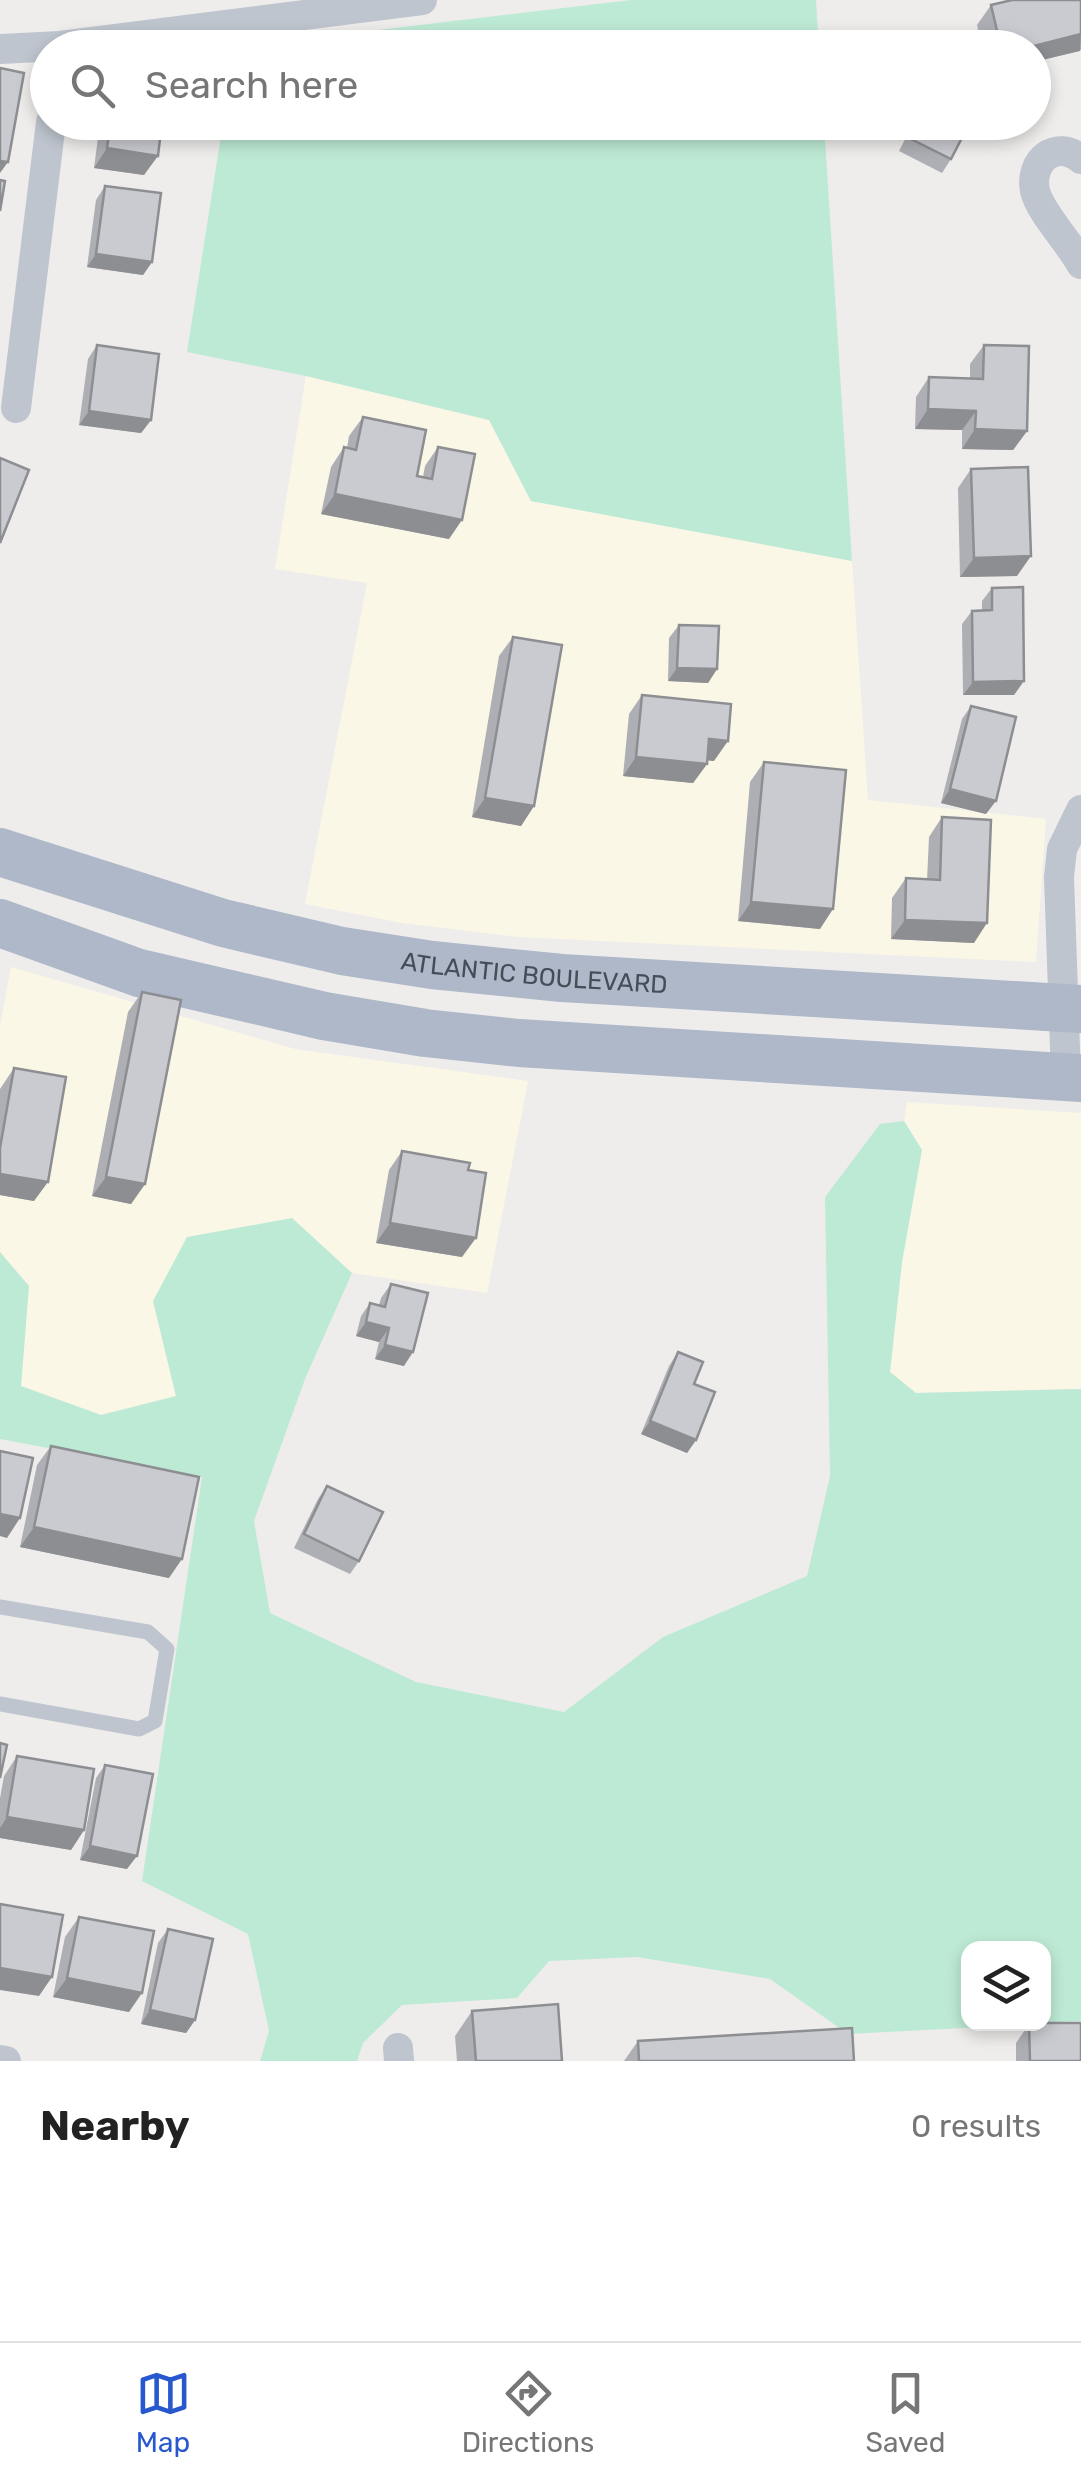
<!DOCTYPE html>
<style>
:root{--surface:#fff;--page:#f2f2f2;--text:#222;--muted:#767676;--line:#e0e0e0;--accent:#2758ce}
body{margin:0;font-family:Rubik,sans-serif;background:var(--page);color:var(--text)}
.controls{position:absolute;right:30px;bottom:30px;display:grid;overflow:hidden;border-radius:20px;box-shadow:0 5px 15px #0003}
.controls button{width:90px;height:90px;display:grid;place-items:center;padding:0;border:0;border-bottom:2px solid var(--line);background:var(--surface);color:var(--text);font:50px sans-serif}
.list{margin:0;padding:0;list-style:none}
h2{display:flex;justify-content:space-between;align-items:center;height:130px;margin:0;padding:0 40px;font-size:42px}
h2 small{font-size:32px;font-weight:400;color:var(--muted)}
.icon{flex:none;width:55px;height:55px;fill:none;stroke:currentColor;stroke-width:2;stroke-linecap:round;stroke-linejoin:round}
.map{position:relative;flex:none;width:1081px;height:2061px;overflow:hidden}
.search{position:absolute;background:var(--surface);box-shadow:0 5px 15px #0003;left:30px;right:30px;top:30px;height:110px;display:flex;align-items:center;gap:25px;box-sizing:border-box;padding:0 35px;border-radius:55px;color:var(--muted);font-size:38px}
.sheet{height:280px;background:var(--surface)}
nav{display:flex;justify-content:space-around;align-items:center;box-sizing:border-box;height:140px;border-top:2px solid var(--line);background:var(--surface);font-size:28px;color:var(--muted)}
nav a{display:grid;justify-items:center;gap:5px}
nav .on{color:var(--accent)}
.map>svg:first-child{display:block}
.commercial{fill:#faf7e6}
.green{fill:#bdead5}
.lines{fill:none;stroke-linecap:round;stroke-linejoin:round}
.service{stroke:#bec5ce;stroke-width:15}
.minor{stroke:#bec5ce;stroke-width:30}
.primary{stroke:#aeb8c9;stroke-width:48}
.wall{fill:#aeafb4}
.shaded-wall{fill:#8d8e92}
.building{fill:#cacbd1;stroke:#8d8e92;stroke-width:2.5}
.labels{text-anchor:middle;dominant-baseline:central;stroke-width:8;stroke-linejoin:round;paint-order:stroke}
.street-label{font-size:25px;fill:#464d58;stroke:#fff}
</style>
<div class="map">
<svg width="1081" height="2061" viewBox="0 0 1081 2061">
<rect width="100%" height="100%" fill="#efedec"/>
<g class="commercial">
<path d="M306,376l183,44 42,81 321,60 16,239 178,19 -10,143 -517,-25 -117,-14 -97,-19 62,-321 -92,-14z"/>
<path d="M11,967l284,82 233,32 -41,212 -135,-20 -60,-55 -139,83 23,96 -75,18 -80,-29 8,-100 -29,-34v-226z"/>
<path d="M907,1102l174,11v276l-165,4 -26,-21 12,-110 20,-112 -18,-29z"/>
</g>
<g class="green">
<path d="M631,0h185l3,47h-585z"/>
<path d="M223,123h601l28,438 -321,-60 -42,-81 -183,-44 -119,-24z"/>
<path d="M904,1121l18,29 -20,112 -12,110 26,21 165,-4v632l-37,2v-75h-76v76h75l-195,10 -78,-55 -133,-22 -88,4 -32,37 -115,7 -39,38 -6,18h-97l9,-30 -21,-97 -106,-53 60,-404 -202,-38v-187l29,34 -8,100 80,29 75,-19 -23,-95 34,-64 105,-19 60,55 -47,106 -51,142 16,92 146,69 148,30 99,-75 144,-61 23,-100 -5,-279 55,-73z"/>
</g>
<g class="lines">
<path class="service" d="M0,1607l148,25 19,17 -12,72 -16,8 -139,-25"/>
<g class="minor">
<path d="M0,49l60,-3 362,-46"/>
<path d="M1081,159c-25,-20 -52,1 -46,32 5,21 34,51 46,73"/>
<path d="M16,408l35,-286"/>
<path d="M1066,1077l-7,-200 3,-28 19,-39"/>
<path d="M398,2048l1,13"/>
<path d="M0,2060l6,1"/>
</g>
<g class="primary">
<path id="s1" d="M0,852l223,71 119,28 90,14 130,13 519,31"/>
<path d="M0,923l139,50 185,43 101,17 94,10 562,35"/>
</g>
</g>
<g class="wall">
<path d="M991,5l90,29v16l-47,12v-14h-52l-5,-23z"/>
<path d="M100,122h62l-18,53 -50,-7z"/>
<path d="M914,122h56l-19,37 -9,14 -43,-22z"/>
<path d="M105,186l47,76 -9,13 -56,-8 9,-67z"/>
<path d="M97,345l54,75 -10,13 -62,-8 9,-66z"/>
<path d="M984,345l43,86 -14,19 -51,-1v-19l-47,-1 1,-32 13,-20 41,1v-14z"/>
<path d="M363,417l54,59 6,1 2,-11 13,-19 11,92 -128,-25 10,-47 13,-20 3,1 2,-12z"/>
<path d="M971,469l46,107 -57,1 -2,-89z"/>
<path d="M992,588l22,107h-51l-1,-71 10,-13 10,-1v-9z"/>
<path d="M679,625l38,44 -9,14 -40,-2 1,-43z"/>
<path d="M513,637l21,169 -13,20 -49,-9 27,-161z"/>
<path d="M642,695l72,66 -7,-1v4l-14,19 -70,-7 6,-62z"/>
<path d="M971,706l15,108 -45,-11 21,-84z"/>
<path d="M764,762l56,167 -82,-8 12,-139z"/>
<path d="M942,817l32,126 -83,-4 1,-41 14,-20 21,2 2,-43z"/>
<path d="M142,992l3,192 -14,20 -39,-8 36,-184z"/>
<path d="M14,1068l20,133 -34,-6v-106z"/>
<path d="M402,1151l66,19 -6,87 -86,-14 13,-73z"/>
<path d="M391,1284l13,82 -29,-7 4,-17 -23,-6 5,-20 9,-13 9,2 2,-7z"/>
<path d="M678,1352l16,32 2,56 -9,13 -46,-19 28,-68z"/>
<path d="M51,1446l118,132 -149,-31 17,-82z"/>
<path d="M327,1486l32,75 -9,13 -56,-26 24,-49z"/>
<path d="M17,1756l67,74 -13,20 -71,-12v-40l4,-22z"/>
<path d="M105,1765l22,104 -47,-9 16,-82z"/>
<path d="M79,1917l50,95 -76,-15 12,-60z"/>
<path d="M168,1929l27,91 -9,13 -45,-9 17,-81z"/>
<path d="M472,2011l90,50h-105l-2,-25z"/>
<path d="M1029,2024l52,37h-65v-18z"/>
<path d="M638,2041l216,20h-230z"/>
</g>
<g class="shaded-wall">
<path d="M1081,34l-1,17 -46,11v-14h-8z"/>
<path d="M107,148l51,8 -14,19 -50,-7z"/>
<path d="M0,161l8,1 -8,11z"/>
<path d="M96,254l56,8 -9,13 -56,-8z"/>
<path d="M928,409l48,2 -14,19 -47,-1z"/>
<path d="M89,411l62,9 -10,13 -62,-8z"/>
<path d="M975,429l52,2 -14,19 -51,-1z"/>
<path d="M335,494l127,26 -13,19 -128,-25z"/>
<path d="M1031,556l-14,20 -57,1 14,-19z"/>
<path d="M677,668l40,1 -9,14 -40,-2z"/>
<path d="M1024,681l-10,14h-51l10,-13z"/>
<path d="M709,739l19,2 -14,20 -19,-2z"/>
<path d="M636,757l71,7 -14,19 -70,-7z"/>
<path d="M950,789l46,12 -10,13 -45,-11z"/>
<path d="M485,798l49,8 -13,20 -49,-9z"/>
<path d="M751,902l82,7 -13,20 -82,-8z"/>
<path d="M905,920l82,3 -13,20 -83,-4z"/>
<path d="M0,1174l48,8 -14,19 -34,-6z"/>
<path d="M106,1177l39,7 -14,20 -39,-8z"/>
<path d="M390,1223l86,15 -14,19 -86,-14z"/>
<path d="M366,1322l23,6 -10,14 -23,-6z"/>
<path d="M385,1345l28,7 -9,14 -29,-7z"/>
<path d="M650,1421l46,19 -9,13 -46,-19z"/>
<path d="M0,1514l20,4 -13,20 -7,-2z"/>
<path d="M34,1527l148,32 -13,19 -149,-31z"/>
<path d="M7,1817l77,13 -13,20 -71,-12v-10z"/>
<path d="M90,1846l47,10 -10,13 -47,-9z"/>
<path d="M0,1968l52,9 -13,19 -39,-6z"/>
<path d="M67,1978l75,15 -13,19 -76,-15z"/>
<path d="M150,2010l45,10 -9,13 -45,-9z"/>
</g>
<g class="building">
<path d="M1012,0h69v34l-55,14h-25l-10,-43z"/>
<path d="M0,68l24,5 -16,89 -8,-1z"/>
<path d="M111,122h51l-4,34 -51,-8z"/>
<path d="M916,122h54l-19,37 -42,-21z"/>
<path d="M0,180l5,1 -5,30z"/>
<path d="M105,186l56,7 -9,69 -56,-8z"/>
<path d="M97,345l62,9 -8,66 -62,-9z"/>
<path d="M984,345l45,1 -2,85 -52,-2 1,-18 -48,-2 1,-32 54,2z"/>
<path d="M363,417l63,13 -9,46 15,3 6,-32 37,7 -13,66 -127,-26 9,-47 12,3z"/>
<path d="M0,458l29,12 -29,73z"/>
<path d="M1028,467l3,89 -57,2 -3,-89z"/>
<path d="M1023,587l1,94 -51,1 -1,-71 20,-1v-22z"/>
<path d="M679,625l40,1 -2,43 -40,-1z"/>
<path d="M513,637l49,8 -28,161 -49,-8z"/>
<path d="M642,695l89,9 -3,37 -19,-2 -2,25 -71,-7z"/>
<path d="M971,706l45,11 -20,84 -46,-12z"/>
<path d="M764,762l82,8 -13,139 -82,-7z"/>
<path d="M942,817l49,3 -4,103 -82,-3 1,-42 34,2z"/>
<path d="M142,992l39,8 -36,184 -39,-7z"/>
<path d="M14,1068l52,9 -18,105 -48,-8v-26z"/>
<path d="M402,1151l68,12 -2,7 18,3 -10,65 -86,-15z"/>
<path d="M391,1284l37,9 -15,59 -28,-7 4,-17 -23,-6 4,-19 15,4z"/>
<path d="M678,1352l25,10 -9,22 21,8 -19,48 -46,-19z"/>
<path d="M51,1446l148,31 -17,82 -148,-32z"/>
<path d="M0,1451l33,7 -13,60 -20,-4z"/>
<path d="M327,1486l56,26 -24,49 -55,-27z"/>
<path d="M0,1743l7,2 -7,33z"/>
<path d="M17,1756l77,13 -10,61 -77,-13z"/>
<path d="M105,1765l48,9 -16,82 -47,-10z"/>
<path d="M0,1904l63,11 -11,62 -52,-9z"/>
<path d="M79,1917l75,14 -12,62 -75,-15z"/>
<path d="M168,1929l45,10 -18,81 -45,-10z"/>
<path d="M558,2004l4,57h-86l-4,-50z"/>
<path d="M1044,2023h37v38h-51l-1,-37z"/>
<path d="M852,2028l2,33h-215l-1,-20z"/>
</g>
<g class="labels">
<g class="street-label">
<text stroke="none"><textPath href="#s1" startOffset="550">ATLANTIC BOULEVARD</textPath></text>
</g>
</g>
</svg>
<div class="controls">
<button><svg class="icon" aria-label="layers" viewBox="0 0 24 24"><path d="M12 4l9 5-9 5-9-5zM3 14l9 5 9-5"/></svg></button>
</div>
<div class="search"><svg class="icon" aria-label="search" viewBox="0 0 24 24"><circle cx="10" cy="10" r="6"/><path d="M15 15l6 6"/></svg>Search here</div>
</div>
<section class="sheet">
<h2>Nearby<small>0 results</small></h2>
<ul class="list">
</ul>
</section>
<nav>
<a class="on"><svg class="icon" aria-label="map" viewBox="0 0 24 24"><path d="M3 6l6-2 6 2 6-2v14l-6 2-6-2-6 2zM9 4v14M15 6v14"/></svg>Map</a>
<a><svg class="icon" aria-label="directions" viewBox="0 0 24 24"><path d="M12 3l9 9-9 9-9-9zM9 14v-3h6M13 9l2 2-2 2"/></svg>Directions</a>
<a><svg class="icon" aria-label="saved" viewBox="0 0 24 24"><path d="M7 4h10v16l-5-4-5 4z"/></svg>Saved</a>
</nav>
